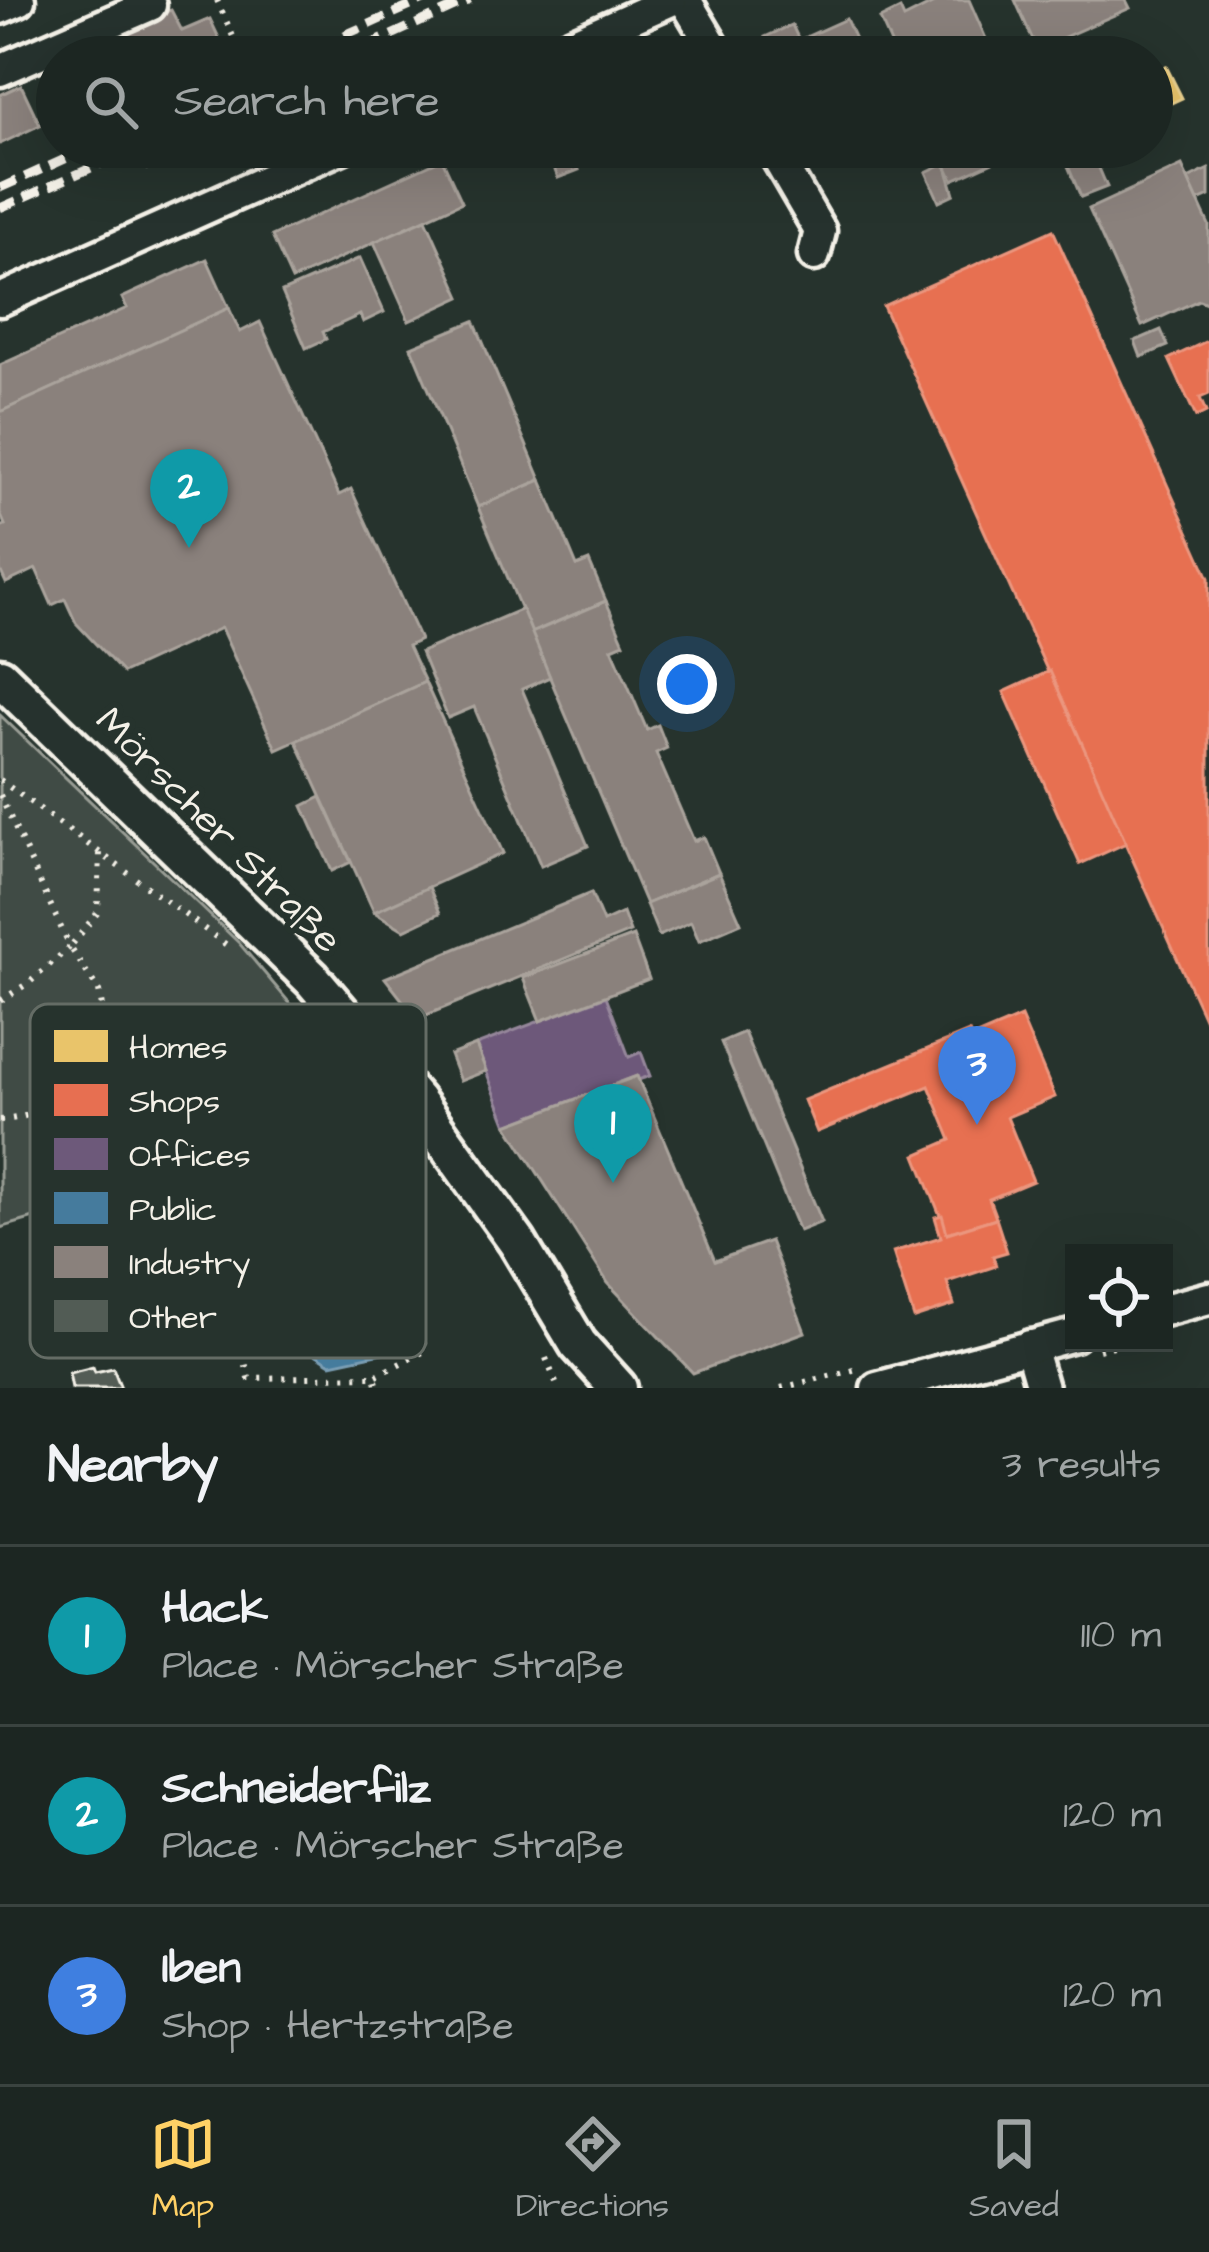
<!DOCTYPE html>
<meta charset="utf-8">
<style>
:root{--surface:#1c2622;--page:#29322f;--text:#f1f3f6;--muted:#a0a5a5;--line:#3a4340;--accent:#ffd166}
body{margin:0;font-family:"Architects Daughter",sans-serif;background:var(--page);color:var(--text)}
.controls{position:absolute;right:36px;bottom:36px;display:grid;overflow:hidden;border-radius:0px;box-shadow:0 12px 48px #0002}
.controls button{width:108px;height:108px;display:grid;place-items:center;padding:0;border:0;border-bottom:3px solid var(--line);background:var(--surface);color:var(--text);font:60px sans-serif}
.you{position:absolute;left:687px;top:684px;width:42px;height:42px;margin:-30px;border:9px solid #fff;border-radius:50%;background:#1a73e8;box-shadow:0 0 0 18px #1a73e833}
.badge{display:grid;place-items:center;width:78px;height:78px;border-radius:50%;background:var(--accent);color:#fff;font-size:39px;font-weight:700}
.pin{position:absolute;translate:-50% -99px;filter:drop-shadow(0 3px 6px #0008)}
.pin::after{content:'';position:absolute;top:63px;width:42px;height:36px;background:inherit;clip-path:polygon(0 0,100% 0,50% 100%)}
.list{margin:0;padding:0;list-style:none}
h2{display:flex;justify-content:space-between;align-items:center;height:156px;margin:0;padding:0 48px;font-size:51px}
h2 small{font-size:39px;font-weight:400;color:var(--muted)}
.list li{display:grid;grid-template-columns:78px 1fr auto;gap:36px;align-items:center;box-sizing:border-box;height:180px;padding:0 48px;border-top:3px solid var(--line)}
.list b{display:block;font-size:45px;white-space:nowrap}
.list p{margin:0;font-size:39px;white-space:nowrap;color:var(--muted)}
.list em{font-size:39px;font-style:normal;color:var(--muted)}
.icon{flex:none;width:66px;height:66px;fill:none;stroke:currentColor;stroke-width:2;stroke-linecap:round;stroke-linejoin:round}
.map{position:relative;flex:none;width:1209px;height:1388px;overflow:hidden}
.search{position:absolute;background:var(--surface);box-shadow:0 12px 48px #0002;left:36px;right:36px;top:36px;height:132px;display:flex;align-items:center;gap:30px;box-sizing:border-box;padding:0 42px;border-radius:66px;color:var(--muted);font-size:45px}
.sheet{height:696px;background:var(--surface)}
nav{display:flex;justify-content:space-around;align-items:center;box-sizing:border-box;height:168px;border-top:3px solid var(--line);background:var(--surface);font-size:33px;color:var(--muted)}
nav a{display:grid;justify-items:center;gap:6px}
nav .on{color:var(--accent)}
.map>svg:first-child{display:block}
.green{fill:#414b45;stroke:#9a9e96;stroke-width:3}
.homes{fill:#e9c46a;stroke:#ecd290;stroke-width:3}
.shops{fill:#e76f51;stroke:#eb967e;stroke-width:3}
.offices{fill:#6d597a;stroke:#96879b;stroke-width:3}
.public{fill:#457b9d;stroke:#7a9eb4;stroke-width:3}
.industry{fill:#8a817c;stroke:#aaa39c;stroke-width:3}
.building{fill:#525c55;stroke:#f4f1e8;stroke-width:3}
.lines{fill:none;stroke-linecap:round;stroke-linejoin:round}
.minor-casing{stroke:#f4f1e8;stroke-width:39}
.major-casing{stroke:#f4f1e8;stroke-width:45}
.path{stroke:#f4f1e8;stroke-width:6;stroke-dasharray:3 9;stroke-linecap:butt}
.minor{stroke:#26332d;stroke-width:30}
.major{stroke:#26332d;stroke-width:36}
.rail{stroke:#f4f1e8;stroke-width:9;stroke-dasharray:18 9;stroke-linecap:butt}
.labels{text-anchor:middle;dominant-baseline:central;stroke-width:12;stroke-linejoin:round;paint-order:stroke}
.street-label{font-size:39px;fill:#f4f1e8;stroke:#26332d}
.key{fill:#26332d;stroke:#646c65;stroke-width:3}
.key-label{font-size:33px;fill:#f4f1e8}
</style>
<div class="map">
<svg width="1209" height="1388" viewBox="0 0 1209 1388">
<rect width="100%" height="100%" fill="#26332d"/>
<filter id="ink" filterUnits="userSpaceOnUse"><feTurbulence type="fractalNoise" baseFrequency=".00833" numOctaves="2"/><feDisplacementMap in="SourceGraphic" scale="24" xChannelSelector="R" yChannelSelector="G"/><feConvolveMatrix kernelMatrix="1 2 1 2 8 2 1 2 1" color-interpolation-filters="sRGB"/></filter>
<g filter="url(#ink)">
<path class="green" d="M0,715l239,228 125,148 -173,81 -191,56z"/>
<path class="homes" d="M1166,66l16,32 -30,14v-40z"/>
<g class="shops">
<path d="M1053,230l156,348v451l-326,-723z"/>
<path d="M1209,340v54l-9,4 6,14 -10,5 -27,-58z"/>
<path d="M1050,671l76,172 -46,21 -76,-172z"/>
<path d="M1021,1017l34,80 -48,20 26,64 -44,18 7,19 -49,15 -31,-78 35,-15 -22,-54 -112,46 -13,-32 165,-68 3,6z"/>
<path d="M942,1215l5,18 49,-15 11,34 -14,4 3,10 -49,16 7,23 -40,13 -21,-66 48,-15 -6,-20z"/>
</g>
<path class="offices" d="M606,996l23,61 12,-5 9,24 -12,4 -1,-4 -130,49 -31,-80z"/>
<path class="public" d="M227,1177l58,32 5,-8 55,-12 42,25 23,94 -23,44 -56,12 -40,-25 -24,-98 4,-7 -56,-33z"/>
<g class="industry">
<path d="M940,0h29l25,57h-97l-17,-38 20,-10 4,9z"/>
<path d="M1015,0h111l4,8 -93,41z"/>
<path d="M171,10l11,21 28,-12 18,38h-97l-9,-21 15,-6 -3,-7z"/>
<path d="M846,19l17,38h-89l-9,-20 27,-12 7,15z"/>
<path d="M21,85l19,40 -40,19v-49z"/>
<path d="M547,147h42l4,8 -17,7 3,8 -21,8 -7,-18 -6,2 -4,-10z"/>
<path d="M938,147h88l-73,33z"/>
<path d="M1078,147h12l17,40 -26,10 -18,-43z"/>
<path d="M442,159l20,43 -170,78 -20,-44z"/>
<path d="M945,163l9,31 -15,7 -13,-29z"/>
<path d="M1182,166l27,59v79l-10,-4 -57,26 -53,-117z"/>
<path d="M1209,169v27l-11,5 -10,-22z"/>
<path d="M426,219l35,78 -52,24 -35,-79z"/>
<path d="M360,258l24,54 -21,10 -3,-7 -37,17 3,7 -20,9 -24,-56z"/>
<path d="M207,259l22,49 -229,104v-47l127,-57 -5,-10z"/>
<path d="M229,308l11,24 20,-10 79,173 12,-6 69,151 -12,6 17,36 -149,67 -55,-121 -98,45 -47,-50 -11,-24 -13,6 -16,-36 -30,14 -6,-13v-43l5,-2 -5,-12v-101z"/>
<path d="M474,321l67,159 -63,27 -67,-160z"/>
<path d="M1161,330l7,16 -27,11 -6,-16z"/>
<path d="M541,480l36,86 12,-5 17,40 -75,32 -53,-126z"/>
<path d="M606,601l18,42 -12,5 35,82 11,-5 9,23 -11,5 38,88 10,-4 15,36 -73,31 -115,-271z"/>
<path d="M522,609l28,68 -28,12 66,157 -47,20 -67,-159 -26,11 -27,-66z"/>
<path d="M425,682l78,171 -129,59 -78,-171z"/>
<path d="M321,797l30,65 -19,9 -29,-65z"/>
<path d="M719,873l22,50 -42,18 -8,-19 -32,14 -13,-32z"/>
<path d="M429,887l11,26 -36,17 -30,-18z"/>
<path d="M591,893l12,29 20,-9 7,19 -213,87 -32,-41z"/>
<path d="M633,936l16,43 -109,42 -17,-43z"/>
<path d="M744,1032l78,190 -23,9 -78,-189z"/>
<path d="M476,1045l10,26 -26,10 -10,-26z"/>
<path d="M637,1076l78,185 55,-20 35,91 -112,41 -85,-90 -101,-158z"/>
</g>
<path class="building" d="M93,1367l2,5 18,-4 8,20h-49l-3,-15z"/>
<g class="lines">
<g class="minor-casing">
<g id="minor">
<path d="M685,0l34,57"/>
<path d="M0,8l19,-8"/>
<path d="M543,57l128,-57"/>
<path d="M0,70l150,-65 -2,-5"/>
<path d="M771,147l49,84 -6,24"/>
<path d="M0,300l342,-153"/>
<path d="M1164,1310l45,-12"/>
<path d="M1030,1346l12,42"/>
<path d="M877,1388l197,-53"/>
</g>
</g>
<g class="major-casing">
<path id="major" d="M0,677l312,302 104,122 101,141 61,102 40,44"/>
</g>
<g class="path">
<path d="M217,0l25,57"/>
<path d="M174,147l9,16"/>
<path d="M145,168l32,-15"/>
<path d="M0,780l228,166"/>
<path d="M0,795l70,152 -40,35 -30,19"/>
<path d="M368,1095l-170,79 51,204 126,-2 3,12"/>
<path d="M357,1100c39,79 53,164 68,251l-50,25"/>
<path d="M0,1120c49,-3 85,-33 110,-72l-11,-57 -29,-44 28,-35 2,-59"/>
<path d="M1099,1350l26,-7"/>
<path d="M546,1358l12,30"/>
<path d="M781,1388l76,-19"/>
</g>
<use href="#minor" class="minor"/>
<use href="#major" class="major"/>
<g class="rail">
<path d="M295,57l129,-57"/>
<path d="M342,57l128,-57"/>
<path d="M0,188l92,-41"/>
<path d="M0,208l139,-61"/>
</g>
</g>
</g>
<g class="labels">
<g class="street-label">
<text transform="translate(218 831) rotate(45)">Mörscher Straße</text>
</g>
</g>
<rect x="30" y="1004" width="396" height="354" rx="18" class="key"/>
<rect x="54" y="1030" width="54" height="32" fill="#e9c46a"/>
<rect x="54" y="1084" width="54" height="32" fill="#e76f51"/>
<rect x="54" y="1138" width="54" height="32" fill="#6d597a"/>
<rect x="54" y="1192" width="54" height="32" fill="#457b9d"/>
<rect x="54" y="1246" width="54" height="32" fill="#8a817c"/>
<rect x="54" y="1300" width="54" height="32" fill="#525c55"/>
<g class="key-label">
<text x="129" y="1058">Homes</text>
<text x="129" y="1112">Shops</text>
<text x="129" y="1166">Offices</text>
<text x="129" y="1220">Public</text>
<text x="129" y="1274">Industry</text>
<text x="129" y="1328">Other</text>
</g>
</svg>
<div class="controls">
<button><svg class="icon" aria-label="locate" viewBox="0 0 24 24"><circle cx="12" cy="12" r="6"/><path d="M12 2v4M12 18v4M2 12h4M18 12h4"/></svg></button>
</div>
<div class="you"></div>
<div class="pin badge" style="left:613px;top:1183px;background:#0f9aa8">1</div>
<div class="pin badge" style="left:189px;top:548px;background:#0f9aa8">2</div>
<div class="pin badge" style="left:977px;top:1125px;background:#3f7fe0">3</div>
<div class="search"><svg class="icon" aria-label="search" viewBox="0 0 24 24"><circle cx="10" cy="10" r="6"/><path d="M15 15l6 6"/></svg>Search here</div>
</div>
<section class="sheet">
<h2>Nearby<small>3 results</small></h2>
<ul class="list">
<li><span class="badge" style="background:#0f9aa8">1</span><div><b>Hack</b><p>Place · Mörscher Straße</p></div><em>110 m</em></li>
<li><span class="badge" style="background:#0f9aa8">2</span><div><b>Schneiderfilz</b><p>Place · Mörscher Straße</p></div><em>120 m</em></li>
<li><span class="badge" style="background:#3f7fe0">3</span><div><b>Iben</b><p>Shop · Hertzstraße</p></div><em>120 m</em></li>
</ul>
</section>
<nav>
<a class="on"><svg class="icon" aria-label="map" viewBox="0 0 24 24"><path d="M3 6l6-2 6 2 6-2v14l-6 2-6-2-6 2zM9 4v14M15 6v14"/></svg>Map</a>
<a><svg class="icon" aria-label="directions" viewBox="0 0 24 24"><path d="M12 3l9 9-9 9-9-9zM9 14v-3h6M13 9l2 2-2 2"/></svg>Directions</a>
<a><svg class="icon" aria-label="saved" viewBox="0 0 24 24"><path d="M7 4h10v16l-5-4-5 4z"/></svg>Saved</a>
</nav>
